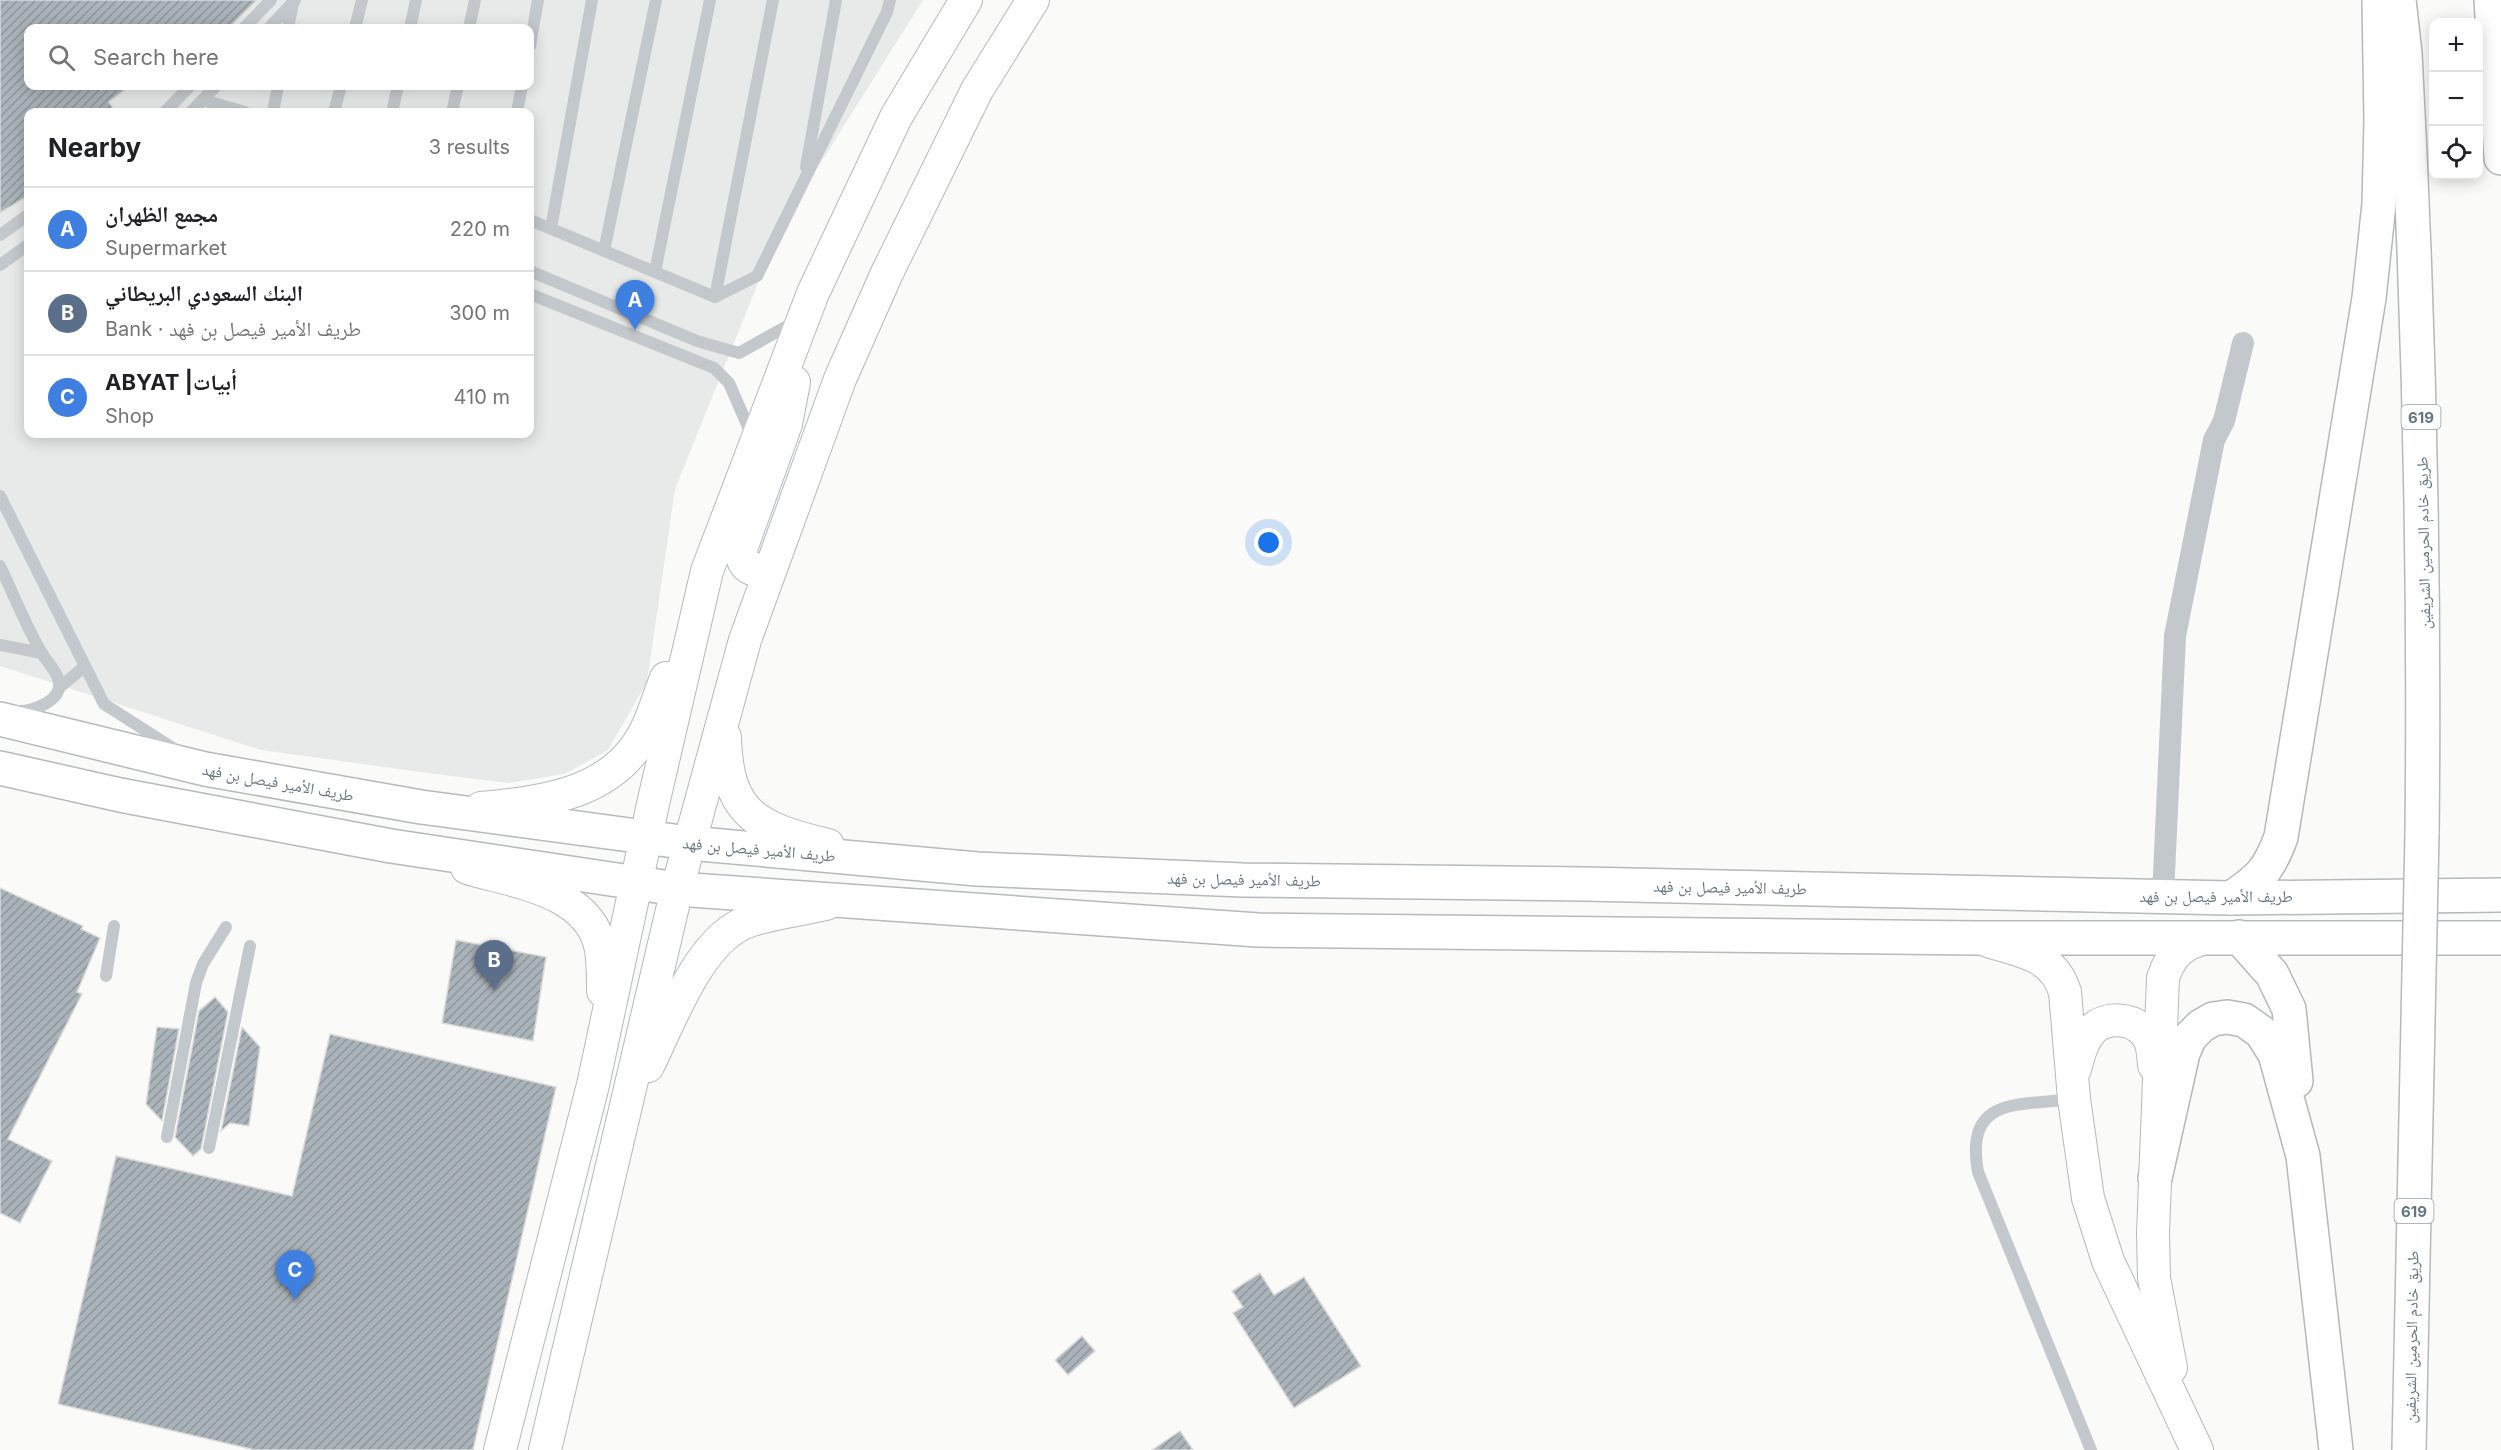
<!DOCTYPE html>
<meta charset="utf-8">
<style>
:root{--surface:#fff;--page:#f6f6f6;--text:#202124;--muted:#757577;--line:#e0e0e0;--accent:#2563eb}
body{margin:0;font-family:Inter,"Noto Naskh Arabic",sans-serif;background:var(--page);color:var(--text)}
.controls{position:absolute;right:18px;top:18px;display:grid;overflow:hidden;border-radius:12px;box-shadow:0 3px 15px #0003}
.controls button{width:54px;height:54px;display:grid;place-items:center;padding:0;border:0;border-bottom:2px solid var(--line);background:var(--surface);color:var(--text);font:30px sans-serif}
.you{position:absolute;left:1269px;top:543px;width:21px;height:21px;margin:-15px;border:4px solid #fff;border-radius:50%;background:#1a73e8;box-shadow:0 0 0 9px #1a73e833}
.badge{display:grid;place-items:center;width:39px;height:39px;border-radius:50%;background:var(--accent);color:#fff;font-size:20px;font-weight:700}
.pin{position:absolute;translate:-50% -50px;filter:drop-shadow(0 2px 3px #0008)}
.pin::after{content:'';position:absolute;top:32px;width:21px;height:18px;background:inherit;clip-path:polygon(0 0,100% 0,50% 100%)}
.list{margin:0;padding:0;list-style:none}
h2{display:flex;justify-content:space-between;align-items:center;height:78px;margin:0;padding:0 24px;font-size:26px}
h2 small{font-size:20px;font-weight:400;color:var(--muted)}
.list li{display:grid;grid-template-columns:39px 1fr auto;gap:18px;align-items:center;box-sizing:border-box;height:84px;padding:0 24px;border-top:2px solid var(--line)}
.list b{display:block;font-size:22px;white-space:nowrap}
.list p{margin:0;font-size:20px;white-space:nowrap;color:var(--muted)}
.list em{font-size:20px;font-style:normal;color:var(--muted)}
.icon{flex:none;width:33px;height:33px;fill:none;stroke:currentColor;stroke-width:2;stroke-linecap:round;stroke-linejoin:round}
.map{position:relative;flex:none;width:2501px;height:1450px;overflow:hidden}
.search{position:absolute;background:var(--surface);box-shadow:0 3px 15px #0003;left:24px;top:24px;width:510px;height:66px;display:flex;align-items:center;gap:15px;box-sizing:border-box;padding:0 21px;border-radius:12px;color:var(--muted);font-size:22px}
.panel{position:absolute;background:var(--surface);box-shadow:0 3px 15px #0003;left:24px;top:108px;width:510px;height:330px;border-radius:12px}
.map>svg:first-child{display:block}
.built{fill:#e8e9e9;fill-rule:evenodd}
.building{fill:url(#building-hatch);stroke:#dcdcda;stroke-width:1.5}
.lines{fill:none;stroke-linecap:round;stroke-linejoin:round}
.secondary-casing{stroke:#b3babf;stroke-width:34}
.primary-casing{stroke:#b5babe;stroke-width:36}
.highway-casing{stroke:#b4b9bd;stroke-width:36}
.lane{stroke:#c3c8cc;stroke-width:12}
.street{stroke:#c3c8cc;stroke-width:22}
.secondary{stroke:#fff;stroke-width:32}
.primary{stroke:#fff;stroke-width:33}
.highway{stroke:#fff;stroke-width:33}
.highway-bridge-casing{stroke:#b4b9bd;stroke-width:36;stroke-linecap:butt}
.highway-bridge{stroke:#fff;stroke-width:33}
.labels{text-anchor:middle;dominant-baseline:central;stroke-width:6;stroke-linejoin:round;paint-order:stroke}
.shield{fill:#fff;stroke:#939fa8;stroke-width:1.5}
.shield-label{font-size:15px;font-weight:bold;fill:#657683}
.street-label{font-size:16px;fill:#657683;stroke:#fff}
</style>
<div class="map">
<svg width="2501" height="1450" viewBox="0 0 2501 1450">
<defs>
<pattern id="building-hatch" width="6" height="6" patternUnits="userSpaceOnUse" patternTransform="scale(1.5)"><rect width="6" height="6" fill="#aab3b9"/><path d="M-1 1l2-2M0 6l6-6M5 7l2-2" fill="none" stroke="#8e969c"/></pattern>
</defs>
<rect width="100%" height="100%" fill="#fafaf8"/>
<path class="built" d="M0,0h923l-142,226 -106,263 -28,193 -39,68 -43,24 -57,9 -73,-9 -174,-24 -261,-84zM28,28h502v58h-502zM28,112h502v322h-502z"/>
<g class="building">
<path d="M0,0h257l-28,28h-201v58h102l-21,16 7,10h-88v84l-28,17z"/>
<path d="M0,888l83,38 -2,3 19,9 -23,54 5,2 -74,145 44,22 -32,62 -20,-10z"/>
<path d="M456,940l90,17 -13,84 -91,-18z"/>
<path d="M215,997l13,15 -27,137 -8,7 -18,-19 24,-126z"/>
<path d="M157,1027l22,2 -17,92 -16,-17z"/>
<path d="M242,1027l18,20 -11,79 -19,-3 -9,8z"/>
<path d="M330,1034l226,53 -83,363h-218l-197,-46 58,-248 176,40z"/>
<path d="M1260,1273l14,22 30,-18 57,89 -67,42 -61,-95 10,-6 -11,-16z"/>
<path d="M1082,1336l13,15 -27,24 -13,-15z"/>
<path d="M1180,1431l13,19h-41z"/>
</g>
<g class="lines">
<g class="secondary-casing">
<g id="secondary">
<path d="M772,564c-15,12 -31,5 -31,-15l45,-125 8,-42"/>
<path d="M725,737c2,79 33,91 103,108"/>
<path d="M481,808c62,-6 134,-14 165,-78 8,-16 13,-35 20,-52"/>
<path d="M467,868c46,14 124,22 134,82 2,13 2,28 2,41"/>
<path d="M1988,941c34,11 65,13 77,51l9,107 14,99 20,63 89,189"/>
<path d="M648,1066c22,-44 51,-128 101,-145 24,-8 51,-11 77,-17"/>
<path d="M2075,1069c4,-14 7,-28 17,-39 14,-14 41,-13 54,4 7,8 7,20 8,31"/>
<path d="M2171,1368l-17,-90 -1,-45 10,-255c8,-24 18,-33 42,-40"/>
<path d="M500,1450l93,-365 60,-281 54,-233 106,-278 83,-176 70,-117"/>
<path d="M545,1450l132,-561 68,-249 95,-261 47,-106 90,-183 56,-90"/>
</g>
</g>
<g class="primary-casing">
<g id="primary">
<path d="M0,719l205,50 216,38 268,36 288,26 266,11 341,4 647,14 270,-3"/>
<path d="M0,768l120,27 271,51 286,43 581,41 720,8h523"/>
</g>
</g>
<g class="highway-casing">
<g id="highway">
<path d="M2399,0l6,53c14,261 20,520 17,781"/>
<path d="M2491,0l10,158"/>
<path d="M2231,898c29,-19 38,-28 50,-61l88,-539 10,-94 2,-82 -2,-122"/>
<path d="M2239,937l33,37 17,35 7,72"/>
<path d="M2155,1178l28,-125 7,-16 11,-11 12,-7 14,-2 17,3 17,12 14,22 28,102 33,294"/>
<path d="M2409,1450l10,-477"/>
</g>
</g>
<g class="lane">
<path d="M244,28l27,-28"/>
<path d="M269,28l26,-28"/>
<path d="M288,28l5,-25"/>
<path d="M355,28l7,-28"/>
<path d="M410,28l6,-28"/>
<path d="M469,28l6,-28"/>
<path d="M530,46l8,-46"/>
<path d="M203,100l42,12"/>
<path d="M165,112l25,-26"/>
<path d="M191,112l25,-26"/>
<path d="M273,112l5,-26"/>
<path d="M334,112l7,-26"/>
<path d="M392,112l6,-26"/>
<path d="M452,112l6,-26"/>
<path d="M517,112l5,-26"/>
<path d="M806,167l30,-167"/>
<path d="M530,220l185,77 42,-21 130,-264 3,-12"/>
<path d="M551,228l41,-228"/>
<path d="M0,235l28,-20"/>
<path d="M604,251l52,-251"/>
<path d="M0,265l28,-20"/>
<path d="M530,271l167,70 42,12 50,-28 5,-7"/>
<path d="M655,272l55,-272"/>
<path d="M530,294l184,74 15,15 23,53"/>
<path d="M715,297l58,-297"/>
<path d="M0,496l104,208 72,46"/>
<path d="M0,566c14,29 26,61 43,89 6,9 18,21 16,33 -3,15 -29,24 -42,23"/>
<path d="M0,645l42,8"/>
<path d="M59,688l26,-22"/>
<path d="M106,976l8,-50"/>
<path d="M2073,1099c-55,7 -109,-3 -95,73l113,278"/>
<path d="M167,1137l29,-154 7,-19 23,-37"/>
<path d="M209,1148l41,-202"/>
</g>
<path class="street" d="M2163,896l12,-260 39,-196 10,-19 19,-78"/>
<use href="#secondary" class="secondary"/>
<use href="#primary" class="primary"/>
<use href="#highway" class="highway"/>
<g class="highway-bridge-casing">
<path id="highway-bridge" d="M2419,973l3,-139"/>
</g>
<use href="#highway-bridge" class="highway-bridge"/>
</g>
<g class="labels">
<g class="shield">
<rect x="2401.5" y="405" width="39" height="24" rx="4.5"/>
<rect x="2394.5" y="1199" width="39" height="24" rx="4.5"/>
</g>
<g class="shield-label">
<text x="2421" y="417">619</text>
<text x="2414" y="1211">619</text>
</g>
<g class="street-label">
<text transform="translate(2423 543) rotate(-91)">طريق خادم الحرمين الشريفين</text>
<text transform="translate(278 782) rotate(10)">طريف الأمير فيصل بن فهد</text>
<text transform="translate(759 849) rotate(5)">طريف الأمير فيصل بن فهد</text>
<text transform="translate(1244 879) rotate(1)">طريف الأمير فيصل بن فهد</text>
<text transform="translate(1730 887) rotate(1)">طريف الأمير فيصل بن فهد</text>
<text x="2216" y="896">طريف الأمير فيصل بن فهد</text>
<text transform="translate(2411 1337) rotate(-89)">طريق خادم الحرمين الشريفين</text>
</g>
</g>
</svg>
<div class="controls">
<button>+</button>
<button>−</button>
<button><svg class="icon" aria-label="locate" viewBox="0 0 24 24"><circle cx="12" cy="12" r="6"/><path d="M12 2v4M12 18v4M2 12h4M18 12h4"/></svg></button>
</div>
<div class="you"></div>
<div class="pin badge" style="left:635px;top:330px;background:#3f7fe0">A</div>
<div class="pin badge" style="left:494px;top:990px;background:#5c6f8a">B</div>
<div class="pin badge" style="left:295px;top:1300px;background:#3f7fe0">C</div>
<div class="search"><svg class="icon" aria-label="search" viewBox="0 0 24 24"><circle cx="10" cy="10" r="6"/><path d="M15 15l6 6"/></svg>Search here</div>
<section class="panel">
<h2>Nearby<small>3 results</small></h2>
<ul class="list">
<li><span class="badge" style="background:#3f7fe0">A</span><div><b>مجمع الظهران</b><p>Supermarket</p></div><em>220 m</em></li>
<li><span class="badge" style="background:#5c6f8a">B</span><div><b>البنك السعودي البريطاني</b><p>Bank · طريف الأمير فيصل بن فهد</p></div><em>300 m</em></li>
<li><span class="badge" style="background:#3f7fe0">C</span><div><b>ABYAT |أبيات</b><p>Shop</p></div><em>410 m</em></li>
</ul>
</section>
</div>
